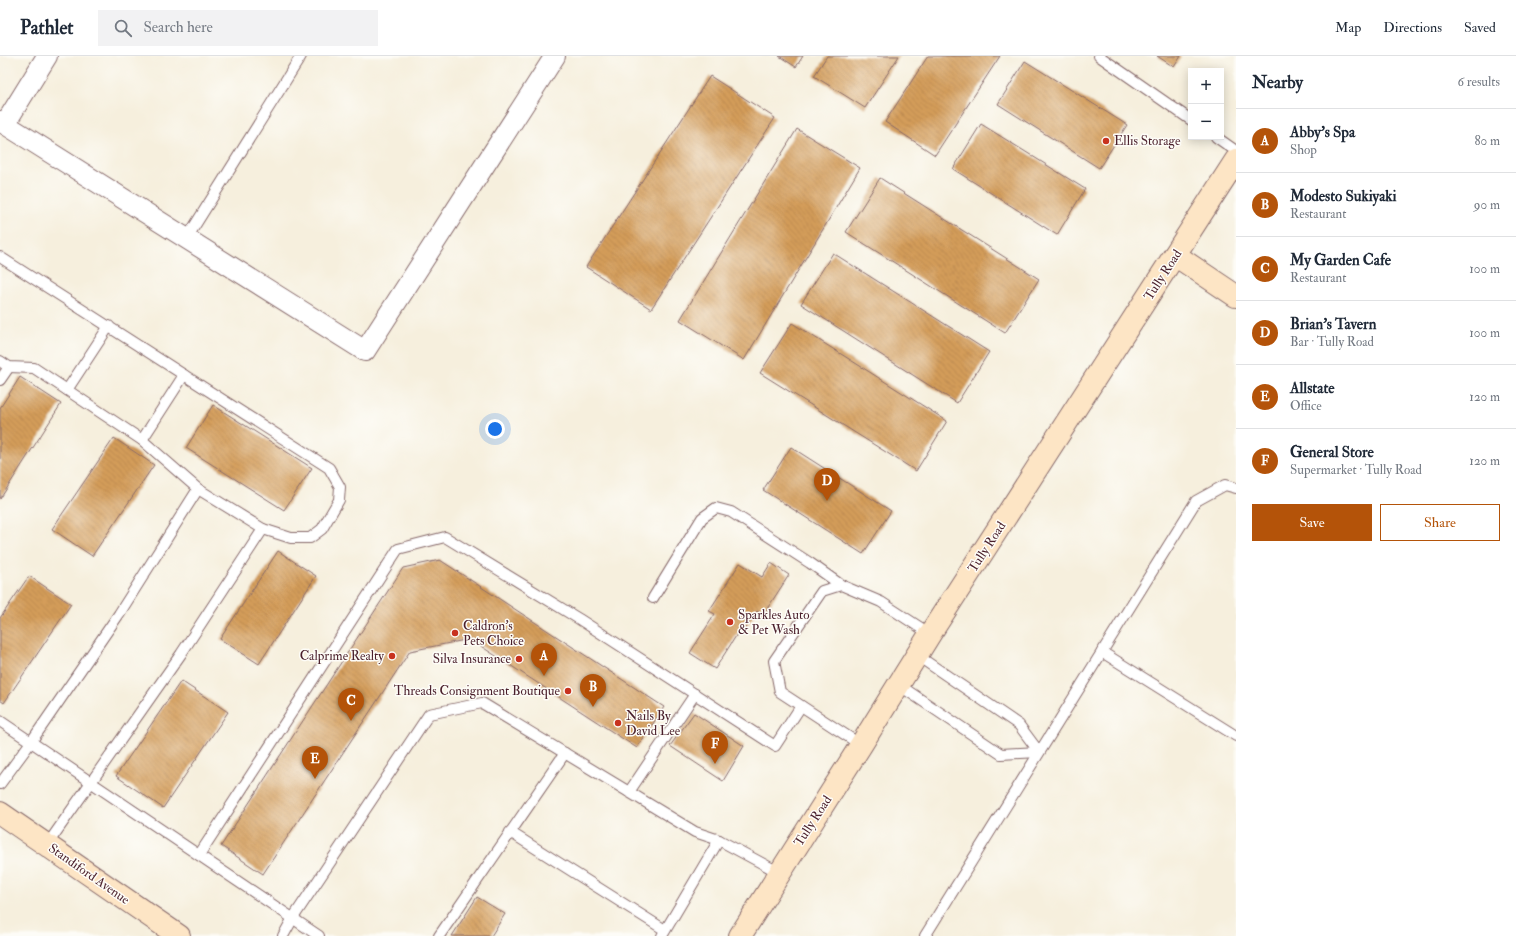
<!DOCTYPE html>
<meta charset="utf-8">
<style>
:root{--surface:#fff;--page:#f2f2f3;--text:#1f2937;--muted:#747a83;--line:#e0e1e3;--accent:#b45309}
body{margin:0;font-family:"IM FELL Double Pica",serif;background:var(--page);color:var(--text)}
.controls{position:absolute;right:12px;top:12px;display:grid;overflow:hidden;border-radius:0px;box-shadow:0 2px 10px #0003}
.controls button{width:36px;height:36px;display:grid;place-items:center;padding:0;border:0;border-bottom:1px solid var(--line);background:var(--surface);color:var(--text);font:20px sans-serif}
.you{position:absolute;left:495px;top:373px;width:14px;height:14px;margin:-10px;border:3px solid #fff;border-radius:50%;background:#1a73e8;box-shadow:0 0 0 6px #1a73e833}
.badge{display:grid;place-items:center;width:26px;height:26px;border-radius:50%;background:var(--accent);color:#fff;font-size:13px;font-weight:700}
.pin{position:absolute;translate:-50% -33px;filter:drop-shadow(0 1px 2px #0008)}
.pin::after{content:'';position:absolute;top:21px;width:14px;height:12px;background:inherit;clip-path:polygon(0 0,100% 0,50% 100%)}
.list{margin:0;padding:0;list-style:none}
h2{display:flex;justify-content:space-between;align-items:center;height:52px;margin:0;padding:0 16px;font-size:17px}
h2 small{font-size:13px;font-weight:400;color:var(--muted)}
.list li{display:grid;grid-template-columns:26px 1fr auto;gap:12px;align-items:center;box-sizing:border-box;height:64px;padding:0 16px;border-top:1px solid var(--line)}
.list b{display:block;font-size:15px;white-space:nowrap}
.list p{margin:0;font-size:13px;white-space:nowrap;color:var(--muted)}
.list em{font-size:13px;font-style:normal;color:var(--muted)}
.actions{display:flex;gap:8px;padding:12px 16px}
.actions a{flex:1;padding:9px 0;border:1px solid var(--accent);border-radius:0px;text-align:center;font-size:14px;color:var(--accent)}
.actions .main{background:var(--accent);color:#fff}
.icon{flex:none;width:22px;height:22px;fill:none;stroke:currentColor;stroke-width:2;stroke-linecap:round;stroke-linejoin:round}
.map{position:relative;flex:none;width:1236px;height:880px;overflow:hidden}
header{display:flex;align-items:center;gap:24px;box-sizing:border-box;height:56px;padding:0 20px;background:var(--surface);border-bottom:1px solid var(--line)}
header strong{font-size:19px}
nav{display:flex;gap:22px;margin-inline-start:auto;font-size:14px}
.search{width:280px;height:36px;background:var(--page);display:flex;align-items:center;gap:10px;box-sizing:border-box;padding:0 14px;border-radius:0px;color:var(--muted);font-size:15px}
main{display:flex}
aside{flex:1;background:var(--surface)}
.map>svg:first-child{display:block}
.building{fill:url(#building-back-hatch)}
.lines{fill:none;stroke-linecap:round;stroke-linejoin:round}
.lane-casing{stroke:#866869;stroke-width:12}
.street-casing{stroke:#866869;stroke-width:22}
.secondary-casing{stroke:#866869;stroke-width:24}
.lane{stroke:#fff;stroke-width:10}
.street{stroke:#fff;stroke-width:20}
.secondary{stroke:#fde5c5;stroke-width:22}
.poi-dot{fill:#c8321e;stroke:#fdfcf7;stroke-width:1.5}
.labels{text-anchor:middle;dominant-baseline:central;stroke-width:3;stroke-linejoin:round;paint-order:stroke}
.poi-label{font-size:13px;fill:#4a1f2b;stroke:#fdfcf7;text-anchor:start}
.street-label{font-size:13px;fill:#4a1f2b;stroke:#fdfcf7}
</style>
<header>
<strong>Pathlet</strong>
<div class="search"><svg class="icon" aria-label="search" viewBox="0 0 24 24"><circle cx="10" cy="10" r="6"/><path d="M15 15l6 6"/></svg>Search here</div>
<nav><a>Map</a><a>Directions</a><a>Saved</a></nav>
</header>
<main>
<div class="map">
<svg width="1236" height="880" viewBox="0 0 1236 880">
<defs>
<pattern id="building-back-hatch" width="6" height="6" patternUnits="userSpaceOnUse"><rect width="6" height="6" fill="#d49d5a"/><path d="M-1 5l2 2M0 0l6 6M5-1l2 2" fill="none" stroke="#ae7f4b"/></pattern>
</defs>
<rect width="100%" height="100%" fill="#fdfcf7"/>
<filter id="ink" filterUnits="userSpaceOnUse"><feTurbulence type="fractalNoise" baseFrequency=".025" numOctaves="2"/><feDisplacementMap in="SourceGraphic" scale="8" xChannelSelector="R" yChannelSelector="G"/><feConvolveMatrix kernelMatrix="1 2 1 2 8 2 1 2 1" color-interpolation-filters="sRGB"/></filter>
<filter id="wash" filterUnits="userSpaceOnUse"><feTurbulence type="fractalNoise" baseFrequency=".012" numOctaves="4" result="noise"/><feDisplacementMap in="SourceGraphic" scale="16" xChannelSelector="R" yChannelSelector="G"/><feGaussianBlur stdDeviation="0.9" result="paint"/><feColorMatrix in="noise" values="0 0 0 0 0 0 0 0 0 0 0 0 0 0 0 0 0 1.4 0 .05"/><feComposite in="paint" operator="in"/></filter>
<g filter="url(#wash)">
<rect width="100%" height="100%" fill="#f6efdd"/>
<g id="blocks">
<g class="building">
<path d="M779,0h24l-7,11z"/>
<path d="M827,0h72l-34,52 -51,-32z"/>
<path d="M928,0h72l-65,99 -50,-33z"/>
<path d="M1157,0h24l-7,11z"/>
<path d="M1025,5l102,64 -28,43 -101,-64z"/>
<path d="M710,20l65,42 -124,191 -65,-42z"/>
<path d="M981,68l104,65 -28,46 -104,-66z"/>
<path d="M797,73l63,39 -116,192 -64,-40z"/>
<path d="M880,122l159,101 -34,54 -159,-101z"/>
<path d="M833,197l156,99 -32,51 -156,-99z"/>
<path d="M792,267l155,98 -31,50 -156,-98z"/>
<path d="M20,321l41,27 -61,95v-91z"/>
<path d="M213,349l99,63 -28,42 -98,-62z"/>
<path d="M114,382l40,27 -62,91 -40,-27z"/>
<path d="M791,391l100,64 -28,43 -100,-64z"/>
<path d="M278,495l38,25 -57,88 -39,-25z"/>
<path d="M440,504l224,147 -27,41 -167,-109 -60,12 -147,223 -42,-28 182,-278z"/>
<path d="M740,507l22,14 9,-14 18,12 -26,40 -6,-4 -13,19 -3,-2 -26,41 -25,-16 25,-39 -6,-3z"/>
<path d="M29,520l42,28 -67,99 -4,-3v-82z"/>
<path d="M181,625l47,31 -65,96 -47,-32z"/>
<path d="M694,657l50,33 -21,35 -53,-35z"/>
<path d="M477,841l28,17 -14,22h-39z"/>
</g>
</g>
</g>
<g filter="url(#ink)">
<use href="#blocks" fill-opacity="0" stroke="#866869" stroke-width="1"/>
<g class="lines">
<g class="lane-casing">
<g id="lane">
<path d="M1099,0l92,64"/>
<path d="M1216,81l20,14"/>
<path d="M187,182l114,-182"/>
<path d="M0,201l329,211 11,19 -1,13 -17,29 -12,9h-19l-28,-9 -65,-40 -56,-49 -108,-72 -25,-1 -9,-6"/>
<path d="M0,324l9,-13"/>
<path d="M67,334l42,-64"/>
<path d="M142,384l42,-65"/>
<path d="M653,542l49,-80 14,-10 15,4 79,51 31,22"/>
<path d="M1102,596l134,84"/>
<path d="M918,600l101,69 20,27"/>
<path d="M899,629l102,69 38,-2"/>
<path d="M0,665l319,215"/>
<path d="M861,689l-81,-53 -6,-31 48,-70 19,-6 40,17 49,32"/>
<path d="M0,728l31,-42 88,-128 79,-125"/>
<path d="M629,736l66,-98"/>
<path d="M510,776l155,98"/>
<path d="M47,789l134,-191 82,-125"/>
<path d="M199,799l199,-306 47,-12 134,82 196,127 26,-40"/>
<path d="M283,880l10,-18 136,-204 53,-11 213,129 24,8 61,33"/>
<path d="M439,880l126,-183"/>
<path d="M662,880l57,-96"/>
<path d="M925,880l271,-435 29,-16 11,3"/>
</g>
</g>
<g class="street-casing">
<g id="street">
<path d="M0,65l365,230 190,-295"/>
<path d="M5,68l42,-68"/>
</g>
</g>
<g class="secondary-casing">
<g id="secondary">
<path d="M1175,199l61,41"/>
<path d="M0,757l179,123"/>
<path d="M740,880l121,-191 69,-111 306,-474"/>
</g>
</g>
<use href="#lane" class="lane"/>
<use href="#street" class="street"/>
<use href="#secondary" class="secondary"/>
</g>
</g>
<g class="poi-dot">
<circle cx="1106" cy="85" r="4"/>
<circle cx="730" cy="566" r="4"/>
<circle cx="455" cy="577" r="4"/>
<circle cx="392" cy="600" r="4"/>
<circle cx="519" cy="603" r="4"/>
<circle cx="568" cy="635" r="4"/>
<circle cx="618" cy="667" r="4"/>
</g>
<g class="labels">
<g class="poi-label">
<text x="1114" y="85">Ellis Storage</text>
<text x="738" y="559">Sparkles Auto<tspan x="738" dy="15">&amp; Pet Wash</tspan></text>
<text x="463" y="570">Caldron's<tspan x="463" dy="15">Pets Choice</tspan></text>
<text x="384" y="600" text-anchor="end">Calprime Realty</text>
<text x="511" y="603" text-anchor="end">Silva Insurance</text>
<text x="560" y="635" text-anchor="end">Threads Consignment Boutique</text>
<text x="626" y="660">Nails By<tspan x="626" dy="15">David Lee</tspan></text>
</g>
<g class="street-label">
<text transform="translate(1163 219) rotate(-57)">Tully Road</text>
<text transform="translate(987 491) rotate(-57)">Tully Road</text>
<text transform="translate(813 765) rotate(-57)">Tully Road</text>
<text transform="translate(89 818) rotate(35)">Standiford Avenue</text>
</g>
</g>
</svg>
<div class="controls">
<button>+</button>
<button>−</button>
</div>
<div class="you"></div>
<div class="pin badge" style="left:544px;top:620px">A</div>
<div class="pin badge" style="left:593px;top:651px">B</div>
<div class="pin badge" style="left:351px;top:665px">C</div>
<div class="pin badge" style="left:827px;top:445px">D</div>
<div class="pin badge" style="left:315px;top:723px">E</div>
<div class="pin badge" style="left:715px;top:708px">F</div>
</div>
<aside>
<h2>Nearby<small>6 results</small></h2>
<ul class="list">
<li><span class="badge">A</span><div><b>Abby's Spa</b><p>Shop</p></div><em>80 m</em></li>
<li><span class="badge">B</span><div><b>Modesto Sukiyaki</b><p>Restaurant</p></div><em>90 m</em></li>
<li><span class="badge">C</span><div><b>My Garden Cafe</b><p>Restaurant</p></div><em>100 m</em></li>
<li><span class="badge">D</span><div><b>Brian's Tavern</b><p>Bar · Tully Road</p></div><em>100 m</em></li>
<li><span class="badge">E</span><div><b>Allstate</b><p>Office</p></div><em>120 m</em></li>
<li><span class="badge">F</span><div><b>General Store</b><p>Supermarket · Tully Road</p></div><em>120 m</em></li>
</ul>
<div class="actions"><a class="main">Save</a><a>Share</a></div>
</aside>
</main>
